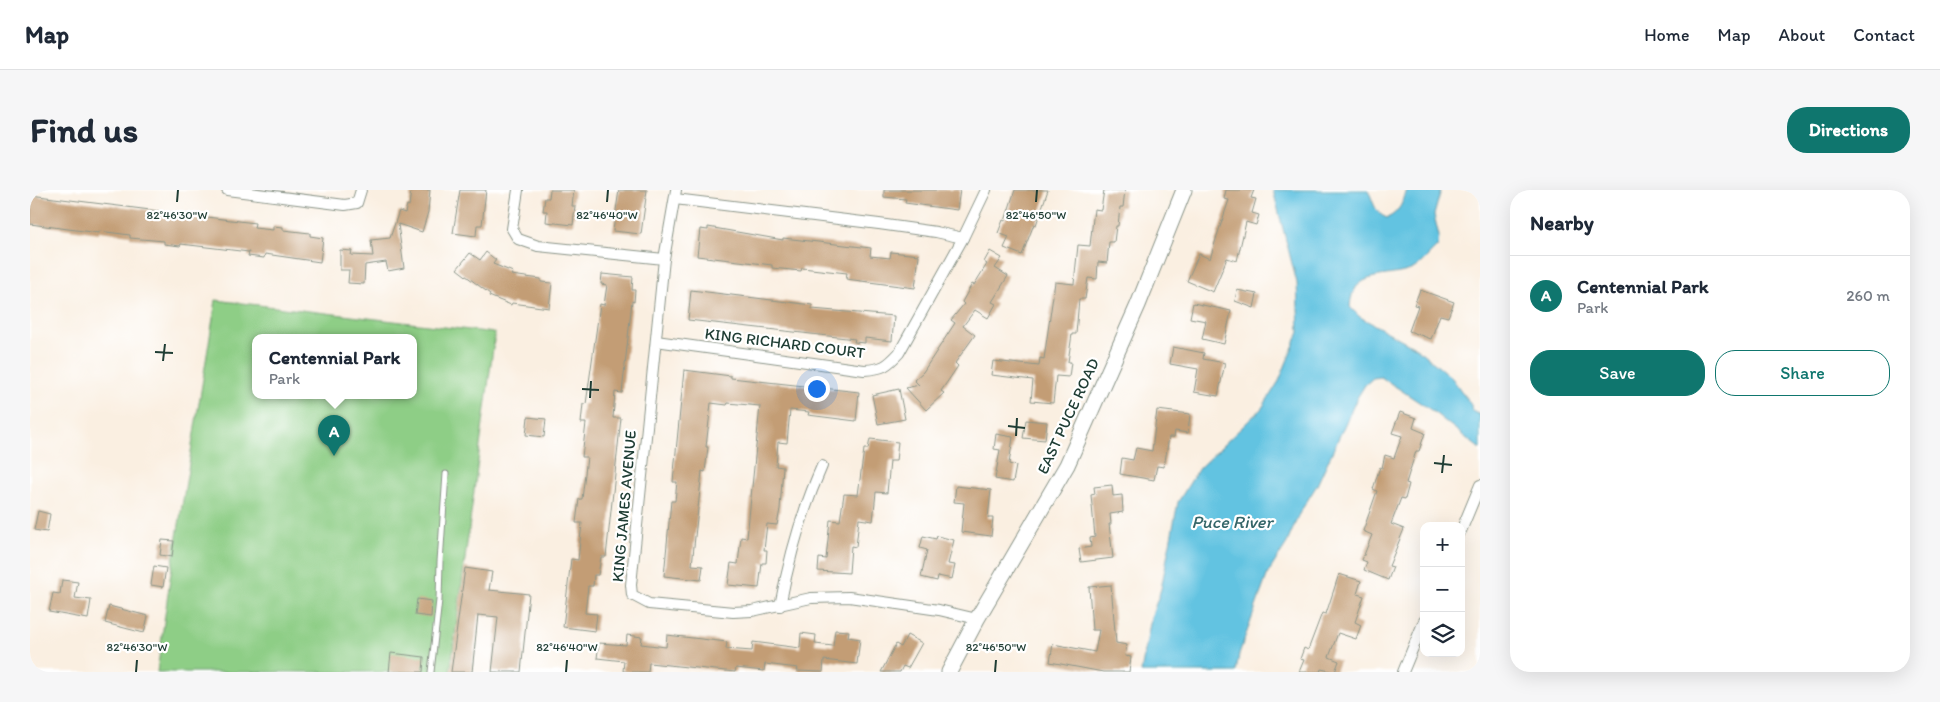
<!DOCTYPE html>
<meta charset="utf-8">
<style>
:root{--surface:#fff;--page:#f6f6f7;--text:#1f2937;--muted:#747a83;--line:#e0e1e3;--accent:#0f766e}
body{margin:0;font-family:Itim,sans-serif;background:var(--page);color:var(--text)}
.controls{position:absolute;right:15px;bottom:15px;display:grid;overflow:hidden;border-radius:10px;box-shadow:0 5px 20px #0002}
.controls button{width:45px;height:45px;display:grid;place-items:center;padding:0;border:0;border-bottom:1px solid var(--line);background:var(--surface);color:var(--text);font:25px sans-serif}
.you{position:absolute;left:786px;top:198px;width:18px;height:18px;margin:-12px;border:4px solid #fff;border-radius:50%;background:#1a73e8;box-shadow:0 0 0 8px #1a73e833}
.badge{display:grid;place-items:center;width:32px;height:32px;border-radius:50%;background:var(--accent);color:#fff;font-size:16px;font-weight:700}
.pin{position:absolute;translate:-50% -41px;filter:drop-shadow(0 1px 2px #0008)}
.pin::after{content:'';position:absolute;top:26px;width:18px;height:15px;background:inherit;clip-path:polygon(0 0,100% 0,50% 100%)}
.popup{position:absolute;left:222px;top:144px;width:165px;height:65px;box-sizing:border-box;display:grid;place-content:center;border-radius:10px;background:var(--surface);filter:drop-shadow(0 1px 4px #0005);font-size:16px;white-space:nowrap;color:var(--muted)}
.popup b{font-size:19px;color:var(--text)}
.popup::after{content:'';position:absolute;left:50%;top:100%;margin-left:-10px;border:10px solid transparent;border-top-color:var(--surface)}
.list{margin:0;padding:0;list-style:none}
h2{display:flex;justify-content:space-between;align-items:center;height:65px;margin:0;padding:0 20px;font-size:21px}
h2 small{font-size:16px;font-weight:400;color:var(--muted)}
.list li{display:grid;grid-template-columns:32px 1fr auto;gap:15px;align-items:center;box-sizing:border-box;height:80px;padding:0 20px;border-top:1px solid var(--line)}
.list b{display:block;font-size:19px;white-space:nowrap}
.list p{margin:0;font-size:16px;white-space:nowrap;color:var(--muted)}
.list em{font-size:16px;font-style:normal;color:var(--muted)}
.actions{display:flex;gap:10px;padding:15px 20px}
.actions a{flex:1;padding:11px 0;border:1px solid var(--accent);border-radius:20px;text-align:center;font-size:18px;color:var(--accent)}
.actions .main{background:var(--accent);color:#fff}
.icon{flex:none;width:28px;height:28px;fill:none;stroke:currentColor;stroke-width:2;stroke-linecap:round;stroke-linejoin:round}
.map{position:relative;flex:none;width:1450px;height:482px;overflow:hidden;border-radius:20px}
header{display:flex;align-items:center;gap:30px;box-sizing:border-box;height:70px;padding:0 25px;background:var(--surface);border-bottom:1px solid var(--line)}
header strong{font-size:24px}
nav{display:flex;gap:28px;margin-inline-start:auto;font-size:18px}
.intro{display:flex;align-items:center;justify-content:space-between;box-sizing:border-box;height:120px;padding:0 30px}
h1{margin:0;font-size:35px}
.button{padding:12px 22px;border-radius:20px;background:var(--accent);color:#fff;font-size:18px;font-weight:700}
main{display:flex;gap:30px;padding:0 30px}
aside{flex:1;background:var(--surface);border-radius:20px;box-shadow:0 5px 20px #0002}
.map>svg:first-child{display:block}
.green{fill:#8ece86;stroke:#56865d;fill-rule:evenodd}
.water{fill:#62c3e1;stroke:#40808a}
.building{fill:#c39d74}
.lines{fill:none;stroke-linecap:round;stroke-linejoin:round}
.lane-casing{stroke:#8c968a;stroke-width:7}
.street-casing{stroke:#8c968a;stroke-width:12}
.secondary-casing{stroke:#8c968a;stroke-width:17}
.lane{stroke:#fff;stroke-width:5}
.street{stroke:#fff;stroke-width:10}
.secondary{stroke:#fff;stroke-width:15}
.ticks{fill:none;stroke:#1f3d34;stroke-width:2}
.labels{text-anchor:middle;dominant-baseline:central;stroke-width:4.5;stroke-linejoin:round;paint-order:stroke}
.street-label{font-size:16px;fill:#1f3d34;stroke:#fff}
.water-label{font-size:18px;font-style:italic;fill:#336568;stroke:#fff}
.ticks-label{font-size:12px;text-anchor:middle;fill:#1f3d34;stroke:#fff;stroke-width:4.5;stroke-linejoin:round;paint-order:stroke}
</style>
<header>
<strong>Map</strong>
<nav><a>Home</a><a>Map</a><a>About</a><a>Contact</a></nav>
</header>
<div class="intro"><h1>Find us</h1><a class="button">Directions</a></div>
<main>
<div class="map">
<svg width="1450" height="482" viewBox="0 0 1450 482">
<rect width="100%" height="100%" fill="#fff"/>
<filter id="ink" filterUnits="userSpaceOnUse"><feTurbulence type="fractalNoise" baseFrequency=".02" numOctaves="2"/><feDisplacementMap in="SourceGraphic" scale="10" xChannelSelector="R" yChannelSelector="G"/><feConvolveMatrix kernelMatrix="1 2 1 2 8 2 1 2 1" color-interpolation-filters="sRGB"/></filter>
<filter id="wash" filterUnits="userSpaceOnUse"><feTurbulence type="fractalNoise" baseFrequency=".0096" numOctaves="4" result="noise"/><feDisplacementMap in="SourceGraphic" scale="20" xChannelSelector="R" yChannelSelector="G"/><feGaussianBlur stdDeviation="1.12" result="paint"/><feColorMatrix in="noise" values="0 0 0 0 0 0 0 0 0 0 0 0 0 0 0 0 0 1.4 0 .05"/><feComposite in="paint" operator="in"/></filter>
<g filter="url(#wash)">
<rect width="100%" height="100%" fill="#faefe1"/>
<path class="green" d="M186,110l279,33 -45,339h-293l13,-93zM225,147h158v58h-158z"/>
<path class="water" d="M1243,0h95c6,12 6,23 19,28 12,-5 16,-16 20,-28h34l-7,25 5,21 -1,10c-8,7 -16,18 -25,23 -25,11 -61,-1 -63,38l10,10 55,30 37,31 19,27 1,6 8,4v34l-49,-39 -50,-33 -8,1 -8,7 -8,13 -40,87 -18,29 -12,29 -19,30 -29,81 -3,18h-95l10,-54 10,-29 17,-87 21,-34 63,-60 17,-27 20,-49 -2,-49z"/>
<g id="blocks">
<g class="building">
<path d="M381,0h19l-2,22 -6,20 -24,-8 6,44 -16,3 -2,-9 -21,3 -1,19 -16,-1 1,-13h-9v-20l12,1 -1,4 22,1 -2,-16 19,-2 9,-27 6,2 2,-8 2,1z"/>
<path d="M430,0h26l-4,35h-5l-1,11 -23,-3z"/>
<path d="M520,0h24l-2,16h3l-2,19 -27,-3 1,-11h-4l2,-13h4z"/>
<path d="M589,0h28l-6,44 -28,-3z"/>
<path d="M854,0h76l-3,20 -52,-7 1,-4 -22,-2z"/>
<path d="M985,0h33l-12,35 -2,-1 -12,31 -18,-7 5,-11 -11,-4 5,-13 2,1z"/>
<path d="M1074,0h21l-2,17h-3l-2,19h-2l-2,16h-5l-2,21 -9,-1 -1,17 -9,-1 -3,21h-6l-3,35h-4l-4,28h3l-2,15 -13,-1 -3,27 -22,-2 2,-21 -42,-5 2,-14 46,5 1,-8 4,1 11,-77 19,2 4,-39 12,1 4,-37 7,1z"/>
<path d="M1196,0h28l-3,8 5,1 -4,14 7,2 -3,10 -10,-3 -9,39 -10,-3 -14,34 -26,-11 12,-27 11,5 7,-23 12,-36 -5,-1z"/>
<path d="M0,5l225,28 -1,5 19,2v-4l10,1v3l27,3v3l13,2 -3,24 -55,-8 -1,4 -16,-2 1,-4 -68,-8 -1,2 -16,-2v-3l-34,-3v-3l-31,-4v2l-69,-9z"/>
<path d="M678,37l75,13v-2l88,10 -1,8 20,2 1,-6 28,3 -4,33 -69,-9 1,-6 -45,-5 -1,3 -29,-3v-3l-75,-9 3,-27 8,1z"/>
<path d="M960,61l12,7 -7,10 13,8 -16,26 4,2 -8,14 -13,-8 -12,16 12,9 -20,28 3,3 -17,25 3,2 -18,17 -20,-22 13,-3 -5,-5 9,-8 32,-49 -4,-3 13,-16 -2,-2 10,-18 2,1 13,-21 -3,-2z"/>
<path d="M456,62l10,8 -3,4 20,8 -2,3 30,4v3l11,1 -3,25 -37,-5 -1,2 -22,-9 1,-2 -33,-25 13,-16 10,7z"/>
<path d="M572,84l31,3 -1,13h3l-1,12 -2,-1 -10,92 -7,-1 -2,26h8l-15,139h-5l-3,18h-4l-1,11h-5l-3,27 12,1 -2,17 -32,-4 8,-68 7,1 4,-37h-6l3,-24h3l5,-42h-5l4,-34h-5l2,-19h3l14,-100 4,1 3,-20 -6,-1z"/>
<path d="M661,100l121,15v4l82,7 -2,25 -27,-3v5l-11,-1 1,-3 -167,-19z"/>
<path d="M1207,100l20,4 -3,14 -19,-7z"/>
<path d="M1390,100l34,12 -6,15 -8,-2 -9,24 -22,-8 9,-25 -4,-1z"/>
<path d="M1163,113l38,8 -7,33 -22,-5 4,-18 -16,-3z"/>
<path d="M1143,157l31,6 -1,6 22,4 -7,33 -24,-4 4,-23 -28,-5z"/>
<path d="M654,180l47,6v2l128,14 -3,29 -48,-6 1,-3 -19,-2 -3,33 -9,-1 -2,24 7,1 -3,42 -3,16 -10,-1 -3,26h3l-1,13h-4l-3,25 -31,-3 3,-22 7,1 3,-27 6,1 13,-132 -32,-3 -1,2 -16,-2 -5,44h2l-3,25 -3,-1 -10,94 11,1 -2,14 -37,-4 7,-75h4l2,-19h-4z"/>
<path d="M869,199l6,30 -27,5 -6,-29z"/>
<path d="M1127,220l33,4 -2,19 -13,-2 -1,6h-5l-5,30 -7,-1 -3,14 -34,-6 2,-16 11,2 3,-12 16,3z"/>
<path d="M1370,222l16,6 -3,10 12,5 -6,18h-3l-10,32 3,1 -4,15 -4,-1 -10,26 13,5 -15,37 4,1 -5,13 -24,-10 3,-8 -5,-2 10,-25 -9,-4 14,-40 -4,-2 7,-22 2,1 3,-13 9,3 8,-22 -10,-3z"/>
<path d="M498,227l18,2 -2,18 -18,-2z"/>
<path d="M996,230l21,2 -2,18 -22,-2z"/>
<path d="M966,244l17,3 -4,27 7,2 -3,16 -18,-3 5,-29 -6,-1z"/>
<path d="M840,249l28,3 -2,19h-6l-3,32 -11,-1 -3,29 -14,-2 -3,28 -5,-1 -2,27 -31,-2 1,-13 7,1 4,-39 10,1 4,-27 14,1 6,-46h4z"/>
<path d="M1082,295l1,11 9,-1 1,17 -13,2 1,10h-2l4,34 -32,4 -2,-13 12,-2 -1,-9 5,-1 -4,-42 4,-1 -1,-7z"/>
<path d="M926,296l35,4 -3,28h5l-2,18 -30,-4 3,-29 -10,-1z"/>
<path d="M8,321l12,3 -3,18 -13,-2z"/>
<path d="M893,346l13,3 1,-3 17,4 -6,24 7,1 -3,14 -14,-3 -1,5 -16,-4 6,-27 -7,-2z"/>
<path d="M132,350l12,1 -2,16 -12,-2z"/>
<path d="M124,376l12,2 -3,19 -12,-2z"/>
<path d="M435,378l27,4 -3,18 40,4 -8,78h-29l6,-55 -20,-2 -6,57h-21z"/>
<path d="M1309,384l22,7 -4,13 7,2 -9,26 6,3 -5,14 -18,-6 -9,24 10,4 -4,11 -14,-3 -1,3h-21l5,-12 -4,-1 4,-11 4,2 14,-37 4,1z"/>
<path d="M32,390l16,2 -3,16 16,2 -3,19 -39,-7 4,-19 7,1z"/>
<path d="M1081,395l5,58 11,2 -2,11 6,1 -2,15h-26l-53,-10 3,-18 42,8 4,-22h-7l-3,-43z"/>
<path d="M387,409l15,2 -1,16 -16,-2z"/>
<path d="M79,416l39,10 -4,17 -39,-10z"/>
<path d="M805,440l14,1 -1,6 12,2 -3,25 -33,-4 -1,12 -26,-1 1,-3 -33,-4 -1,7 -28,-3 -1,4 -86,-9 -1,9h-19l-6,-1 1,-10 -27,-3 2,-15 27,2 1,-10 15,2 -1,7 25,3 1,-12 60,7 -1,7 26,2 1,-9 47,6 1,-15 15,2 -1,9 18,2z"/>
<path d="M877,445l15,8 -14,25 -5,-2 -3,6h-19l15,-28 5,3z"/>
<path d="M361,463l33,4 -1,15h-34z"/>
</g>
</g>
</g>
<g filter="url(#ink)">
<use href="#blocks" fill-opacity="0" stroke="#8c968a" stroke-width="1"/>
<g class="lines">
<g class="lane-casing">
<path id="lane" d="M401,482l8,-72 1,-38 6,-88"/>
</g>
<g class="street-casing">
<g id="street">
<path d="M197,0l118,15 12,-2 4,-13"/>
<path d="M488,0l-6,39 6,10 20,7 126,13"/>
<path d="M646,0l-12,69 -33,326 1,10 17,9 84,8 19,-1 59,-13 38,-1 90,13 38,9"/>
<path d="M645,9l204,25 57,8 27,6"/>
<path d="M626,151l208,29c19,-1 23,-4 35,-17l64,-115 23,-48"/>
<path d="M1431,341l19,-46"/>
<path d="M750,416c9,-48 22,-95 42,-140"/>
<path d="M1373,482l21,-51"/>
</g>
</g>
<g class="secondary-casing">
<path id="secondary" d="M919,482l28,-53 90,-154 71,-160 46,-115"/>
</g>
<use href="#lane" class="lane"/>
<use href="#street" class="street"/>
<use href="#secondary" class="secondary"/>
</g>
</g>
<path class="ticks" d="M147,12l1,-12M577,12l1,-12M1006,12l1,-12M125,162l18,1M133,171l2,-17M552,199l17,1M560,208l1,-17M978,236l17,2M986,246l1,-18M1404,273l18,2M1412,283l2,-18M106,482l1,-12M536,482l1,-12M965,482l1,-12"/>
<g class="labels">
<g class="street-label">
<text transform="translate(755 153) rotate(7)">KING RICHARD COURT</text>
<text transform="translate(1038 226) rotate(-65)">EAST PUCE ROAD</text>
<text transform="translate(594 316) rotate(-85)">KING JAMES AVENUE</text>
</g>
<g class="water-label">
<text x="1202" y="332">Puce River</text>
</g>
</g>
<g class="ticks-label">
<text x="147" y="29">82°46'30"W</text>
<text x="577" y="29">82°46'40"W</text>
<text x="1006" y="29">82°46'50"W</text>
<text x="107" y="461">82°46'30"W</text>
<text x="537" y="461">82°46'40"W</text>
<text x="966" y="461">82°46'50"W</text>
</g>
</svg>
<div class="controls">
<button>+</button>
<button>−</button>
<button><svg class="icon" aria-label="layers" viewBox="0 0 24 24"><path d="M12 4l9 5-9 5-9-5zM3 14l9 5 9-5"/></svg></button>
</div>
<div class="you"></div>
<div class="pin badge" style="left:304px;top:266px">A</div>
<div class="popup"><b>Centennial Park</b>Park</div>
</div>
<aside>
<h2>Nearby<small></small></h2>
<ul class="list">
<li><span class="badge">A</span><div><b>Centennial Park</b><p>Park</p></div><em>260 m</em></li>
</ul>
<div class="actions"><a class="main">Save</a><a>Share</a></div>
</aside>
</main>
